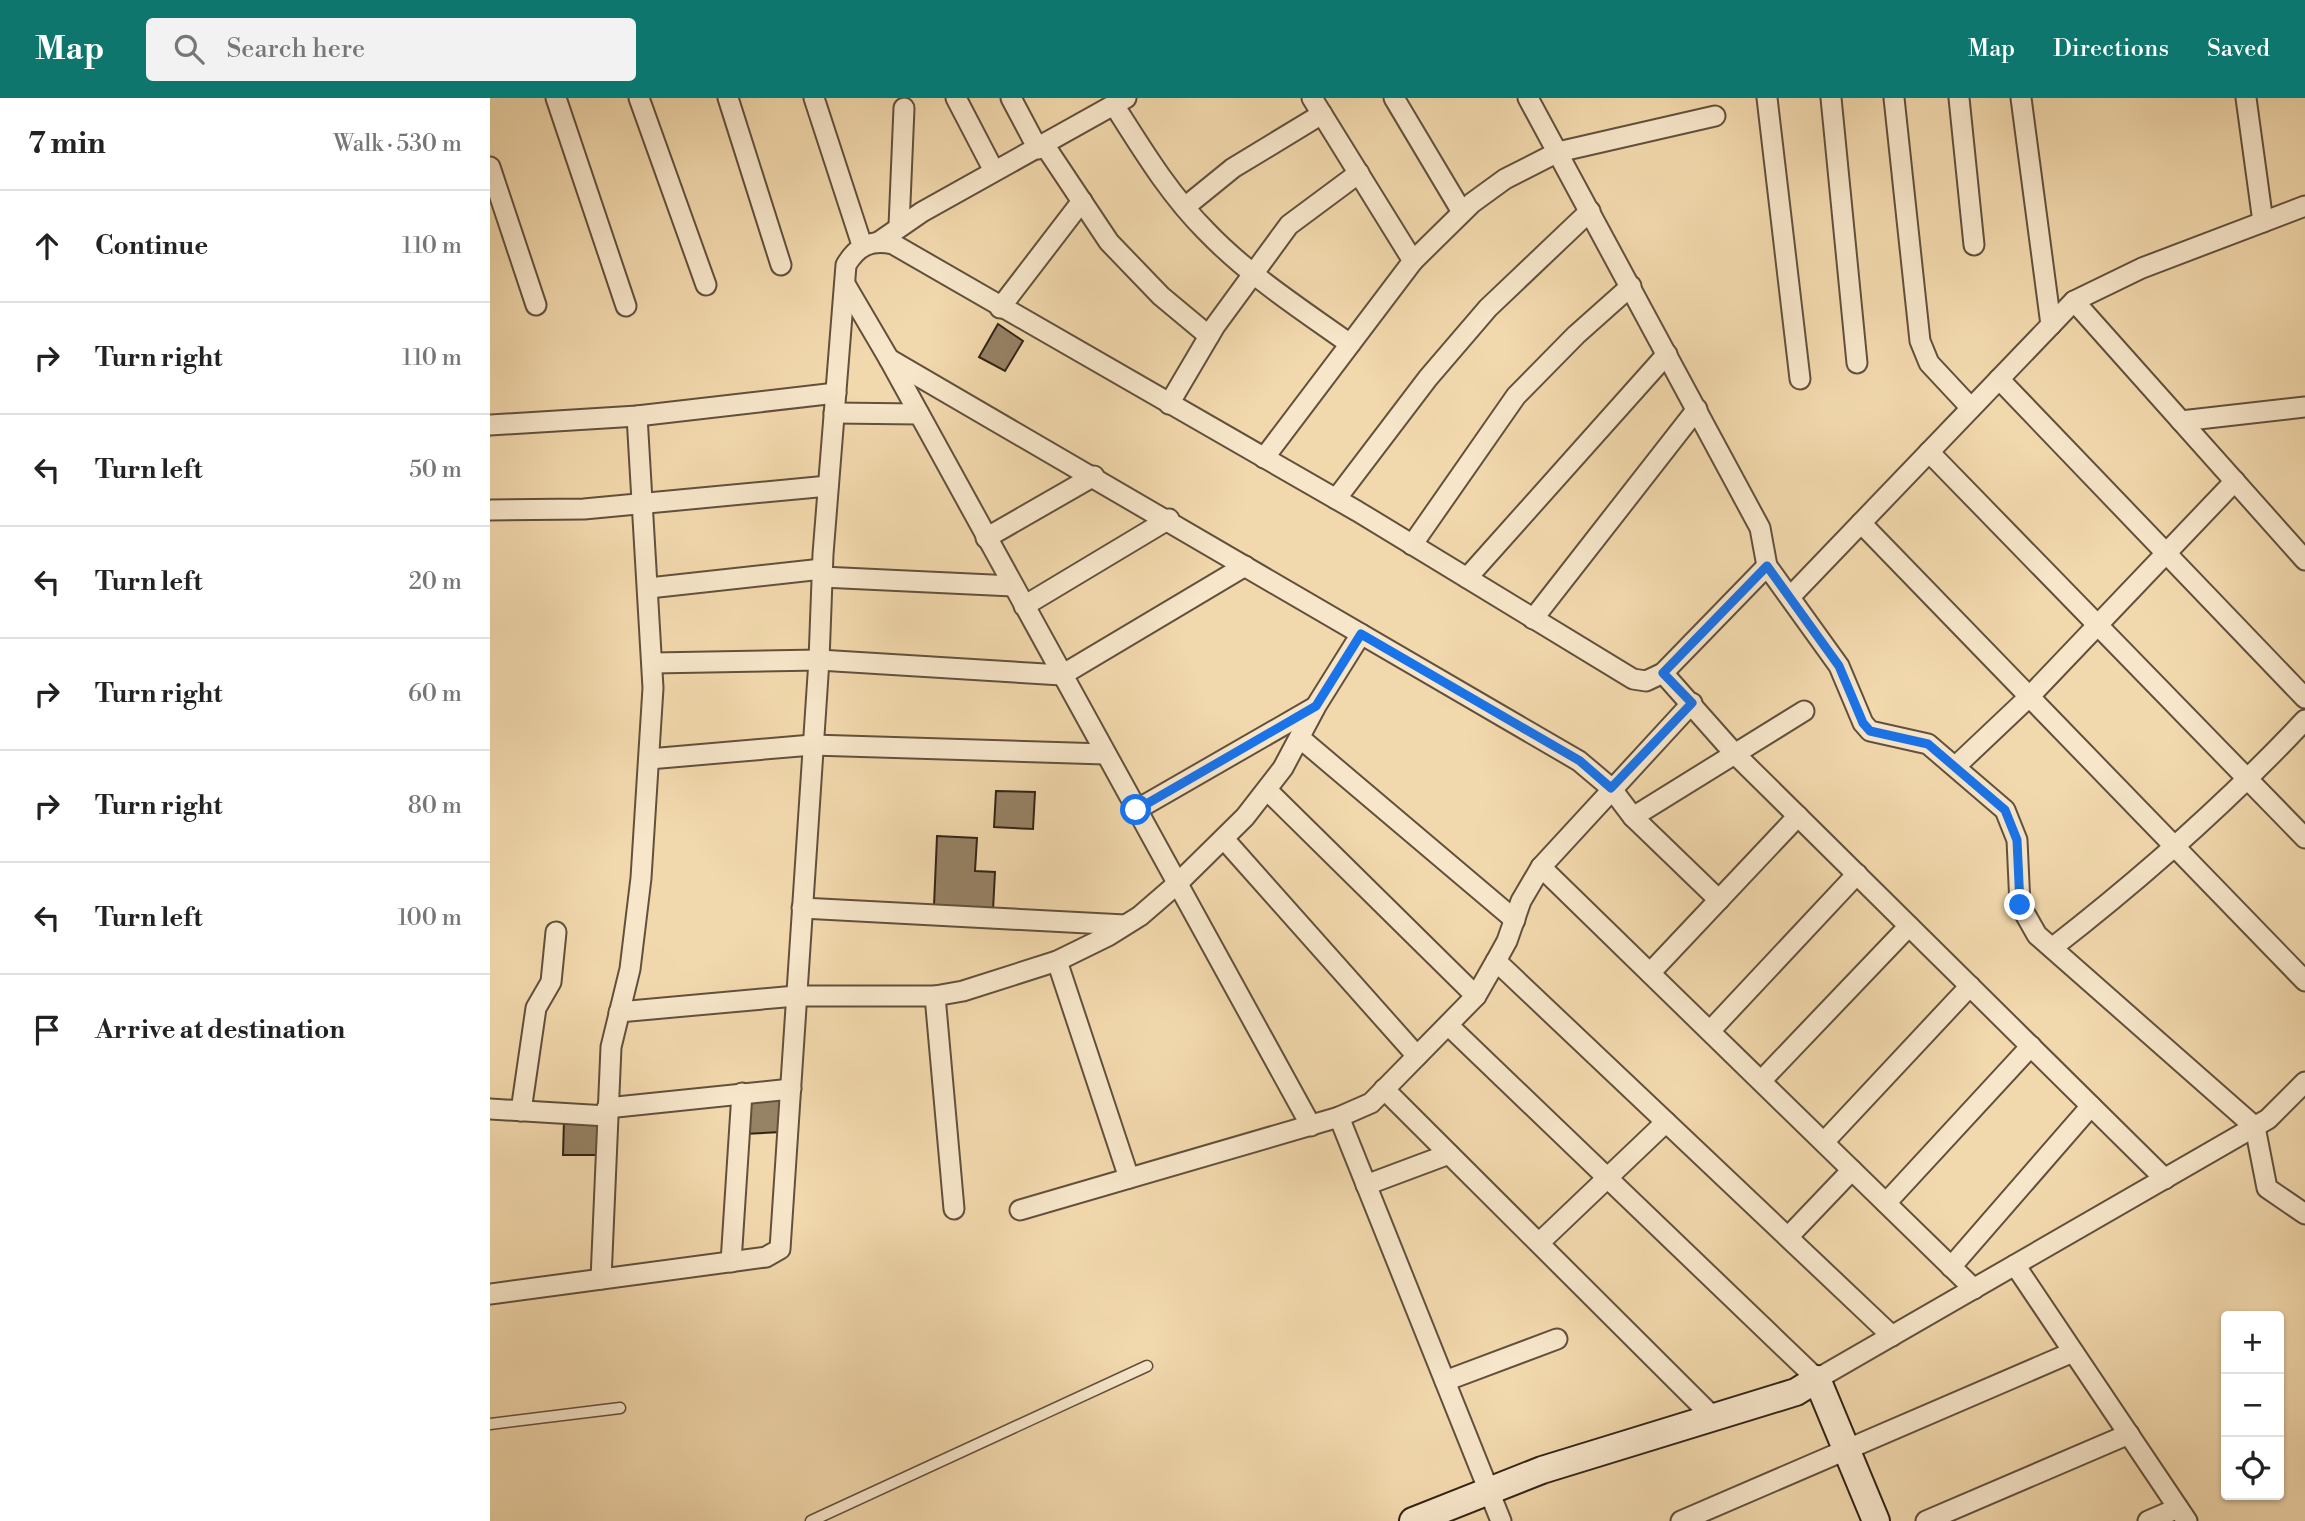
<!DOCTYPE html>
<meta charset="utf-8">
<style>
:root{--surface:#fff;--page:#f2f2f2;--text:#222;--muted:#767676;--line:#e0e0e0;--accent:#0f766e}
body{margin:0;font-family:"Libre Bodoni",serif;background:var(--page);color:var(--text)}
.controls{position:absolute;right:21px;bottom:21px;display:grid;overflow:hidden;border-radius:7px;box-shadow:0 2px 5px #0004}
.controls button{width:63px;height:63px;display:grid;place-items:center;padding:0;border:0;border-bottom:2px solid var(--line);background:var(--surface);color:var(--text);font:35px sans-serif}
.stop{position:absolute;width:21px;height:21px;margin:-16px;border:5px solid #1a73e8;border-radius:50%;background:#fff}
.stop.end{background:#1a73e8;border-color:#fff;box-shadow:0 2px 7px #0008}
.list{margin:0;padding:0;list-style:none}
h2{display:flex;justify-content:space-between;align-items:center;height:91px;margin:0;padding:0 28px;font-size:30px}
h2 small{font-size:23px;font-weight:400;color:var(--muted)}
.list li{display:grid;grid-template-columns:46px 1fr auto;gap:21px;align-items:center;box-sizing:border-box;height:112px;padding:0 28px;border-top:2px solid var(--line)}
.list b{display:block;font-size:26px;white-space:nowrap}
.list em{font-size:23px;font-style:normal;color:var(--muted)}
.icon{flex:none;width:38px;height:38px;fill:none;stroke:currentColor;stroke-width:2;stroke-linecap:round;stroke-linejoin:round}
.map{position:relative;flex:none;width:1815px;height:1423px;overflow:hidden}
header{display:flex;align-items:center;gap:42px;box-sizing:border-box;height:98px;padding:0 35px;background:var(--accent);color:#fff}
header strong{font-size:33px}
nav{display:flex;gap:38px;margin-inline-start:auto;font-size:24px}
.search{width:490px;height:63px;background:var(--page);display:flex;align-items:center;gap:18px;box-sizing:border-box;padding:0 24px;border-radius:7px;color:var(--muted);font-size:26px}
main{display:flex}
aside{flex:1;background:var(--surface)}
.map>svg:first-child{display:block}
.building{fill:#968265;stroke:#322318;stroke-width:2}
.lines{fill:none;stroke-linecap:round;stroke-linejoin:round}
.lane-casing{stroke:#62503d;stroke-width:13}
.street-casing{stroke:#62503d;stroke-width:23}
.secondary-casing{stroke:#322318;stroke-width:30}
.lane{stroke:#f7e6ca;stroke-width:10}
.street{stroke:#f7e6ca;stroke-width:19}
.secondary{stroke:#f7e6ca;stroke-width:26}
.route{stroke:#1a73e8;stroke-width:9}
</style>
<header>
<strong>Map</strong>
<div class="search"><svg class="icon" aria-label="search" viewBox="0 0 24 24"><circle cx="10" cy="10" r="6"/><path d="M15 15l6 6"/></svg>Search here</div>
<nav><a>Map</a><a>Directions</a><a>Saved</a></nav>
</header>
<main>
<aside>
<h2>7 min<small>Walk · 530 m</small></h2>
<ul class="list">
<li><svg class="icon" aria-label="ahead" viewBox="0 0 24 24"><path d="M12 20V5M6 11l6-6 6 6"/></svg><div><b>Continue</b></div><em>110 m</em></li>
<li><svg class="icon" aria-label="right" viewBox="0 0 24 24"><path d="M7 20v-9h11M14 6l5 5-5 5"/></svg><div><b>Turn right</b></div><em>110 m</em></li>
<li><svg class="icon" aria-label="left" viewBox="0 0 24 24"><path d="M17 20v-9H6M10 6l-5 5 5 5"/></svg><div><b>Turn left</b></div><em>50 m</em></li>
<li><svg class="icon" aria-label="left" viewBox="0 0 24 24"><path d="M17 20v-9H6M10 6l-5 5 5 5"/></svg><div><b>Turn left</b></div><em>20 m</em></li>
<li><svg class="icon" aria-label="right" viewBox="0 0 24 24"><path d="M7 20v-9h11M14 6l5 5-5 5"/></svg><div><b>Turn right</b></div><em>60 m</em></li>
<li><svg class="icon" aria-label="right" viewBox="0 0 24 24"><path d="M7 20v-9h11M14 6l5 5-5 5"/></svg><div><b>Turn right</b></div><em>80 m</em></li>
<li><svg class="icon" aria-label="left" viewBox="0 0 24 24"><path d="M17 20v-9H6M10 6l-5 5 5 5"/></svg><div><b>Turn left</b></div><em>100 m</em></li>
<li><svg class="icon" aria-label="arrive" viewBox="0 0 24 24"><path d="M6 21V4h12l-3 4 3 4H6"/></svg><div><b>Arrive at destination</b></div></li>
</ul>
</aside>
<div class="map">
<svg width="1815" height="1423" viewBox="0 0 1815 1423">
<rect width="100%" height="100%" fill="#f2d9ad"/>
<filter id="stains"><feTurbulence type="fractalNoise" baseFrequency=".00286" numOctaves="4"/><feColorMatrix values="0 0 0 0 .2 0 0 0 0 .09 0 0 0 0 .02 0 0 0 .5 -.17"/></filter>
<radialGradient id="worn" r=".72"><stop offset=".6" stop-color="#630" stop-opacity="0"/><stop offset="1" stop-color="#630" stop-opacity=".3"/></radialGradient>
<g class="building">
<path d="M508,226l25,17 -18,30 -26,-14z"/>
<path d="M506,693l39,1 -2,37 -39,-2z"/>
<path d="M447,738l40,2 -2,33 20,1 -2,38 -59,-4z"/>
<path d="M292,996l-1,38 -37,2 -1,-38z"/>
<path d="M74,1021h40v36h-41z"/>
</g>
<g class="lines">
<g class="lane-casing">
<g id="lane">
<path d="M0,1326l130,-16"/>
<path d="M321,1423l336,-155"/>
</g>
</g>
<g class="street-casing">
<g id="street">
<path d="M66,0l70,208"/>
<path d="M149,0l67,187"/>
<path d="M238,0l53,167"/>
<path d="M324,0l48,147"/>
<path d="M466,0l38,73"/>
<path d="M521,0l27,51"/>
<path d="M822,0l101,163"/>
<path d="M904,0l68,114"/>
<path d="M1038,0l232,430 7,38 72,100 24,57 7,8 58,13 77,66 12,30 3,65 17,30 218,192 12,61 38,26"/>
<path d="M1277,0l33,281"/>
<path d="M1341,0l26,265"/>
<path d="M1404,0l26,243 9,22 42,45"/>
<path d="M1469,0l15,147"/>
<path d="M1531,0l30,227"/>
<path d="M1756,0l17,124"/>
<path d="M624,7c28,44 55,89 92,126 42,44 95,78 144,113"/>
<path d="M555,48l64,96 52,54 48,40"/>
<path d="M0,69l46,138"/>
<path d="M695,109l48,-39 89,-54"/>
<path d="M409,128l5,-118"/>
<path d="M390,143l42,-29 204,-114"/>
<path d="M355,186l44,75 422,767"/>
<path d="M1584,203l231,259"/>
<path d="M510,210l82,-107"/>
<path d="M399,261l690,402 32,27 22,29 86,83"/>
<path d="M1509,281l306,319"/>
<path d="M679,306l46,-78 74,-101 70,-52"/>
<path d="M344,315l85,1"/>
<path d="M1691,323l124,-14"/>
<path d="M0,327l147,-9 199,-23"/>
<path d="M1439,354l376,386"/>
<path d="M774,360l149,-197 59,-58 33,-24 53,-27 157,-36"/>
<path d="M846,401l92,-121 60,-70 102,-97"/>
<path d="M0,412l94,-1 244,-23"/>
<path d="M1371,425l444,458"/>
<path d="M496,440l108,-62"/>
<path d="M922,447l104,-149 60,-61 55,-49"/>
<path d="M332,479l191,9"/>
<path d="M977,480l200,-224"/>
<path d="M159,490l173,-19"/>
<path d="M1300,499l284,-296 68,-33 163,-62"/>
<path d="M534,508l145,-87"/>
<path d="M1043,521l164,-210"/>
<path d="M163,565l166,-3 243,15 183,-109"/>
<path d="M1173,575l71,80 431,426"/>
<path d="M810,640l215,182"/>
<path d="M159,661l163,-14 293,9"/>
<path d="M1466,668l73,-69 206,-216"/>
<path d="M777,692l209,206"/>
<path d="M646,712l179,-103"/>
<path d="M1143,719l171,-106"/>
<path d="M734,741l193,217"/>
<path d="M1051,769l433,422"/>
<path d="M312,810l323,17"/>
<path d="M1562,850c90,-70 175,-145 253,-228"/>
<path d="M567,863l72,217"/>
<path d="M1006,863l11,-20 14,-40 20,-34 151,-164"/>
<path d="M1160,875l148,-157"/>
<path d="M445,898l19,213"/>
<path d="M129,914l177,-16h139l28,-5 94,-30 51,-25 32,-20 37,-32 68,-67 38,-49 33,-62 45,-72"/>
<path d="M958,927l369,354 451,-260 37,-37"/>
<path d="M1220,933l147,-157"/>
<path d="M1271,983l148,-155"/>
<path d="M894,991l329,328"/>
<path d="M117,1010l184,-19"/>
<path d="M0,1011l117,7"/>
<path d="M31,1013l15,-103 15,-26 5,-50"/>
<path d="M849,1019l162,404"/>
<path d="M1334,1044l146,-156"/>
<path d="M876,1087l83,-31"/>
<path d="M1396,1105l145,-157"/>
<path d="M530,1112l319,-93 32,-14 105,-107 20,-35 396,375"/>
<path d="M1298,1139l64,-67"/>
<path d="M1049,1145l127,-121"/>
<path d="M241,1164l11,-169"/>
<path d="M1525,1167l172,256"/>
<path d="M1461,1169l140,-161"/>
<path d="M111,1181l10,-232 19,-78 11,-91 12,-190 -16,-272"/>
<path d="M0,1196l276,-37 14,-8 39,-589 4,-106 23,-289c11,-19 25,-26 47,-21l464,267 276,168 13,2 17,-8 104,-107"/>
<path d="M955,1283l112,-42"/>
<path d="M1191,1423l392,-169"/>
<path d="M1436,1423l203,-87"/>
<path d="M1658,1423l30,-13"/>
</g>
</g>
<g class="secondary-casing">
<path id="secondary" d="M923,1423l129,-51 254,-78 21,-13 59,142"/>
</g>
<use href="#lane" class="lane"/>
<use href="#street" class="street"/>
<use href="#secondary" class="secondary"/>
</g>
<g class="lines">
<path class="route" d="M646,712l180,-104 45,-72 219,127 31,27 81,-85 -29,-30 104,-107 72,100 24,57 7,8 58,13 77,66 12,30 3,65"/>
</g>
<rect width="100%" height="100%" filter="url(#stains)"/>
<rect width="100%" height="100%" fill="url(#worn)"/>
</svg>
<div class="controls">
<button>+</button>
<button>−</button>
<button><svg class="icon" aria-label="locate" viewBox="0 0 24 24"><circle cx="12" cy="12" r="6"/><path d="M12 2v4M12 18v4M2 12h4M18 12h4"/></svg></button>
</div>
<div class="stop" style="left:646px;top:712px"></div>
<div class="stop end" style="left:1530px;top:807px"></div>
</div>
</main>
